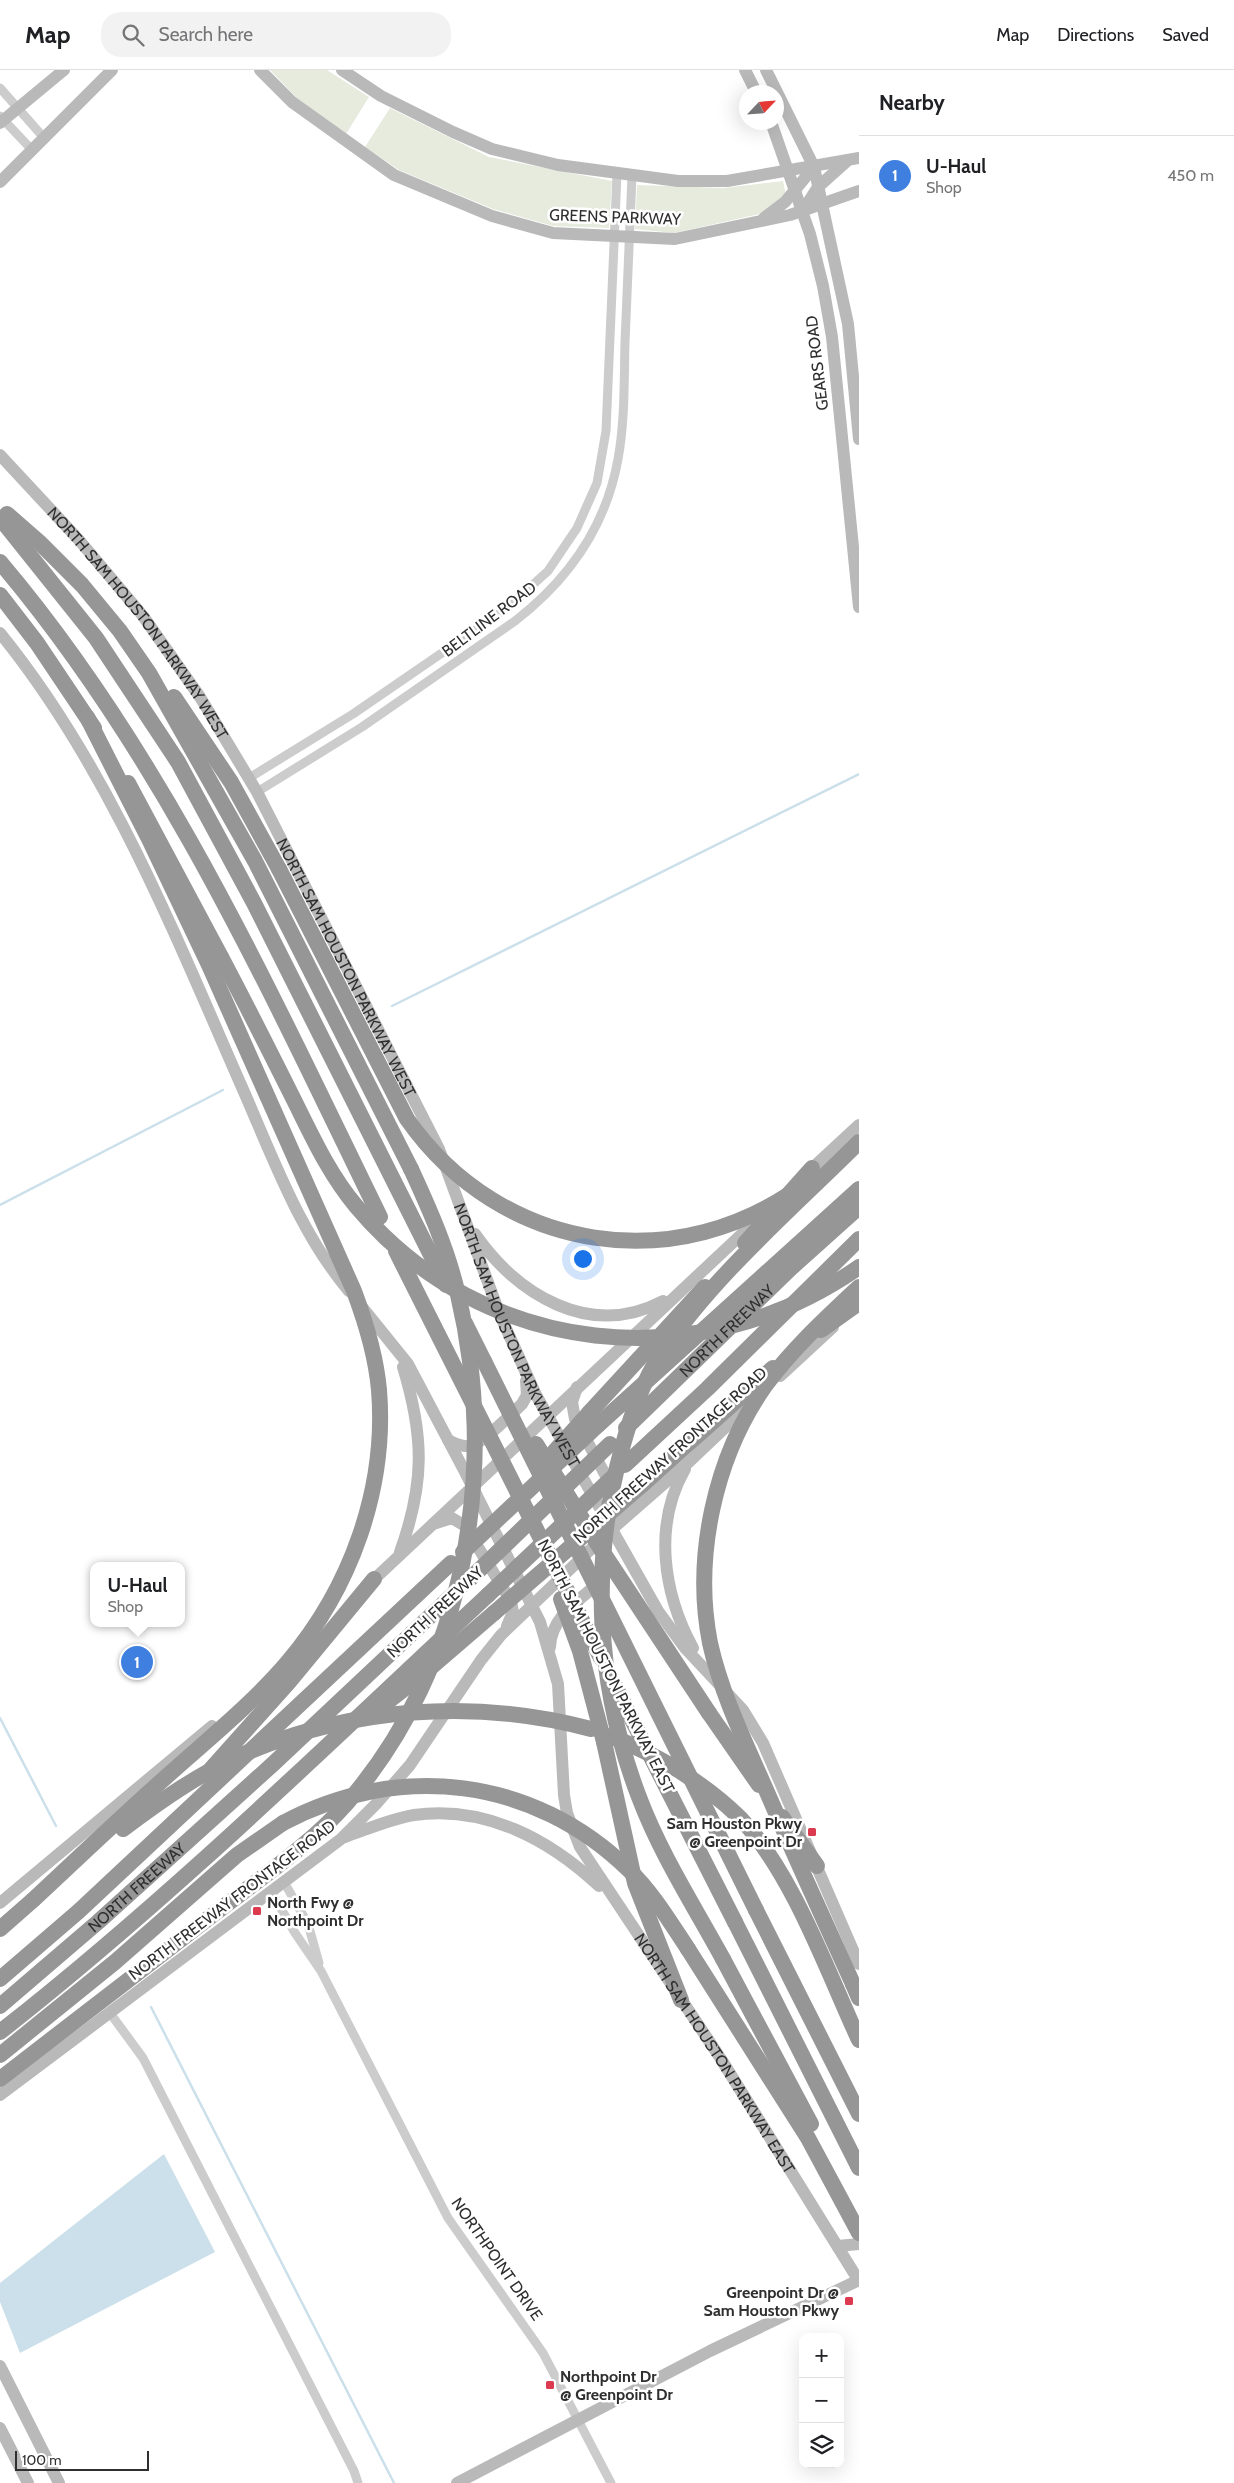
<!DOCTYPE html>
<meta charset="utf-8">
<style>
:root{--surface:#fff;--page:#f2f2f2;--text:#202124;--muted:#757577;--line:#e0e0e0;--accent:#dc3b4f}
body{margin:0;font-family:Cabin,sans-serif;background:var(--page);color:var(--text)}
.controls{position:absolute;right:15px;bottom:15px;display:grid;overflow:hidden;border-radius:10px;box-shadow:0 5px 20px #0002}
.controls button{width:45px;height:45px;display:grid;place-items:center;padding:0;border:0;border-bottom:1px solid var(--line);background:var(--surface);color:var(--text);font:25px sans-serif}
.compass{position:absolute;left:739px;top:15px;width:45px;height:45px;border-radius:50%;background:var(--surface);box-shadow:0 5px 20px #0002;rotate:64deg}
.scale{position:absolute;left:15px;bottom:12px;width:134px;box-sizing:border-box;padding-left:5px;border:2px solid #2f2f2f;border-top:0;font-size:14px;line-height:18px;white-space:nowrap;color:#2f2f2f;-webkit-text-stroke:4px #fff;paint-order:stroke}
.you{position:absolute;left:582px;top:1188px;width:18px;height:18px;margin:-12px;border:4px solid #fff;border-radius:50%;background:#1a73e8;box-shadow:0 0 0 8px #1a73e833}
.badge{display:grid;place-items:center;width:32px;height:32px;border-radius:50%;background:var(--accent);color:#fff;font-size:16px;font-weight:700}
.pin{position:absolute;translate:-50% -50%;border:2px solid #fff;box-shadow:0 1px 5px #0006}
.popup{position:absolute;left:90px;top:1492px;width:95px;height:65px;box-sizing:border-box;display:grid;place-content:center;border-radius:10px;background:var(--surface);filter:drop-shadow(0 1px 4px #0005);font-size:16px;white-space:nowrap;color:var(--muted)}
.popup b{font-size:19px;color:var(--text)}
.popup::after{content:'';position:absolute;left:50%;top:100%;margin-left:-10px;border:10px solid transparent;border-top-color:var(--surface)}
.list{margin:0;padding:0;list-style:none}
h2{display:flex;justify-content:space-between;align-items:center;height:65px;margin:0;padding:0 20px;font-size:21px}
h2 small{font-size:16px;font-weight:400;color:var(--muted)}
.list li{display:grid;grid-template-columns:32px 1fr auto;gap:15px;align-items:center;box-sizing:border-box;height:80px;padding:0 20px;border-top:1px solid var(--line)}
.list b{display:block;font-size:19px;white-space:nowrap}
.list p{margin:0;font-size:16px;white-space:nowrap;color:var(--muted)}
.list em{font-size:16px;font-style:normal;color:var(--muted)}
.icon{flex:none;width:28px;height:28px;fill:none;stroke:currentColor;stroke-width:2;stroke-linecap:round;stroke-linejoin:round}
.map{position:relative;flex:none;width:859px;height:2413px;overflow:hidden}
header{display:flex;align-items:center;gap:30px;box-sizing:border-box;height:70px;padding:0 25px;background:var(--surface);border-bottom:1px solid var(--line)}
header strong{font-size:24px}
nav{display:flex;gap:28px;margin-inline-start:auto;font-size:18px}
.search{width:350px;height:45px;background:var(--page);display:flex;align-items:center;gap:12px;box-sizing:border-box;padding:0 18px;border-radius:20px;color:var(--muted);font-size:19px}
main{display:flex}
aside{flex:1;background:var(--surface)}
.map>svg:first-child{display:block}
.green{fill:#e6ebde}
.water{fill:#cbe0ea}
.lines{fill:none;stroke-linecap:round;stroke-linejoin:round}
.stream{stroke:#cbe0ea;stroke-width:2.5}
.street{stroke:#ccc;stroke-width:9}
.secondary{stroke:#b9b9b9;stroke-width:12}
.highway{stroke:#969696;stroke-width:16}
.highway-bridge{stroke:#969696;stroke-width:16}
.poi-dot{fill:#dc3b4f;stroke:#fff;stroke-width:2}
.labels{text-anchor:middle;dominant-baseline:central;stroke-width:5;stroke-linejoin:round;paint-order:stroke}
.street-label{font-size:16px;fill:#2f2f2f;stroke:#fff}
.poi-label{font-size:16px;font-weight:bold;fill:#2f2f2f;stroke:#fff;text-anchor:end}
</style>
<header>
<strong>Map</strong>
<div class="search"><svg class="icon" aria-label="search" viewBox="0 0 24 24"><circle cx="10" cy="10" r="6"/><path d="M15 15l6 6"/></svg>Search here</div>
<nav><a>Map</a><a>Directions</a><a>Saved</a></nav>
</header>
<main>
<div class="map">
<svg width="859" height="2413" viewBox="0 0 859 2413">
<rect width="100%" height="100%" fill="#fff"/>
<g class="green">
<path d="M270,0h57l42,27 -23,37 -49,-36z"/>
<path d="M390,38l99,49 123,24 -3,47 -56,-2 -60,-17 -94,-39 -34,-23z"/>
<path d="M783,111l3,14 -22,18 -90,20 -39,-4 2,-44 87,3z"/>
</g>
<path class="water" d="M164,2084l51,98 -195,101 -20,-51v-19z"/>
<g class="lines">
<g class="stream">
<path d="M392,936l467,-232"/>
<path d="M0,1135l223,-115"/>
<path d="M0,1648l56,108"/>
<path d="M151,1937l243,476"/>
</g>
<g class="street">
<path d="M0,18l45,51"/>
<path d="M0,46l33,35"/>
<path d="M249,708l104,-64 153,-105 42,-38 29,-43 20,-45 9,-52 11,-257"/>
<path d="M257,722l105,-65 153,-106c53,-41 91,-94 103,-162 7,-38 6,-78 7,-117 2,-55 5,-111 7,-166"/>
<path d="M284,1812l24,42 11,39"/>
<path d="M271,1821l24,42 26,38 127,247 95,135 68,130"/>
<path d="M110,1943l33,45 211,413 4,12"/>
</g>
<g class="secondary">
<path d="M260,0l32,32 102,73 98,41 61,17 122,6 115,-24 69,-24"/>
<path d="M342,0l39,26 72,36 39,17 66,16 120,16h49l132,-23"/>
<path d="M745,0l11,22"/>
<path d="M766,0l48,97 34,157 11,115"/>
<path d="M771,52l39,112 13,52 9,51 27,270"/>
<path d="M0,53l64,-53"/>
<path d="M0,112l112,-112"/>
<path d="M802,142l16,-25 29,-26"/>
<path d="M764,148l21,-16 29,-35"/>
<path id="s1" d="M0,385l79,85 64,76 57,81 57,95 182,357 61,166 36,80 122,216 27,37 58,62 20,33 96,221"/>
<path d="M0,563c108,133 173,297 241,452 31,70 58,147 108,206"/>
<path d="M806,1104l53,-49"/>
<path d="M475,1164c42,60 114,106 188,67"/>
<path id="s2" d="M362,1237l46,57 57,108 75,150 18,62 6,111 3,18 13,34 141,212 138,222"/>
<path d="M780,1306l53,-49"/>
<path d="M577,1317l-5,15 3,17 38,70"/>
<path d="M448,1370c7,4 14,7 22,6 14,-3 41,-32 52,-42l5,-9 -1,-14"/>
<path d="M685,1399c-32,56 -22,124 8,179"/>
<path d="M433,1454l19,-6 13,8 46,75 2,11 -6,14"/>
<path d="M400,1482c25,-69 24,-116 3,-185"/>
<path d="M368,1515l392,-368"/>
<path d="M550,1577c1,-31 30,-47 51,-66"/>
<path d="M345,1767c23,-8 45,-18 69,-22 71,-10 135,24 185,71"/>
<path d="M0,1833l212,-177"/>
<path d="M0,2025l341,-256 35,-35 34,-39 71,-105 20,-25 110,-105 79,-69 59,-56"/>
<path d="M838,2176l21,-2"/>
<path d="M0,2296l59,117"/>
<path d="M0,2358l28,55"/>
<path d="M457,2413l253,-132 149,-71"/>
</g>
<g class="highway">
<path d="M7,444l32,28 43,43 38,46 29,42 106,188 156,308"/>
<path d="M0,448l96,120 82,124 76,141 192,382"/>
<path d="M0,492c165,195 269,428 380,655"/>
<path d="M0,525l37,48 57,85"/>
<path d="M174,627l57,85 48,87"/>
<path d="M128,713l93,174"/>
<path d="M745,1173l67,-75"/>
<path d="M465,1253l19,38"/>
<path d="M821,1260l38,-27"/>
<path d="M589,1343l116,-126"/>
<path d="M598,1355l261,-236"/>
<path id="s3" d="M626,1358l165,-160 68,-61"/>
<path d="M625,1395l82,-76 152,-150"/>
<path d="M642,1415l131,-117"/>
<path d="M381,1637l41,-32 72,-62"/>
<path d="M709,1643l50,72"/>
<path d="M610,1666c46,18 95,47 131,83 52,55 86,152 118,221"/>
<path d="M604,1672l31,141 46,117"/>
<path d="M211,1699l78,-87 85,-103"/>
<path d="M782,1747l35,49"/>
<path d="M756,1840l103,204"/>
<path d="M735,1852l124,246"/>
<path d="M0,1859l33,-29"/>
<path d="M688,1879l120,189 51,95"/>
<path d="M723,1889l88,165"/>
<path d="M0,1909l79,-68 372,-348"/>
<path d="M853,1914l6,14"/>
<path id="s4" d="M0,1936l98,-84 175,-158 186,-175"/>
<path d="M0,1962c171,-134 329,-289 488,-437"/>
<path d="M0,1985l115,-93 122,-107 46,-32"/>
</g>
<g class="highway-bridge">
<path d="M279,799l128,250c94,134 272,162 402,61"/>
<path d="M221,887c25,47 49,95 73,143 18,36 35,74 62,106 127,152 343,173 503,61"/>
<path d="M396,1181l205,407"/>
<path d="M484,1291l272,549"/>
<path d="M536,1374l66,107 107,162"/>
<path d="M544,1393l45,-50"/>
<path d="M604,1448l38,-33"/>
<path d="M463,1482l135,-127"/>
<path d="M471,1508l139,-134"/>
<path d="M488,1525l127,-120"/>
<path d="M561,1529l19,52 24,91"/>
<path d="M494,1543l88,-76"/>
<path d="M614,1614l121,238"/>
<path d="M283,1753c116,-62 251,-46 346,47 24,23 41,52 59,79"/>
<path d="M123,1759c36,-27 74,-54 116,-73 110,-49 236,-58 352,-27"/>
<path d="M33,1830c44,-41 88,-83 133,-123 41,-37 85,-72 121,-114 64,-75 100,-175 92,-273 -3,-34 -13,-67 -25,-99l-145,-326 -58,-122 -64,-126"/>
<path d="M723,1889c-29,-53 -63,-106 -84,-162 -43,-112 -49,-233 -17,-349 9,-32 20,-66 39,-94 52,-78 132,-146 198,-212"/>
<path d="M853,1914c-28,-62 -56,-123 -83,-185 -22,-51 -48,-102 -60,-156 -17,-86 5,-186 55,-257 27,-37 61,-68 94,-99"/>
<path d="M0,2009c71,-55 142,-110 214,-165 45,-35 95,-68 133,-111 119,-136 152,-336 111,-508 -10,-44 -28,-85 -47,-126"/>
</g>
</g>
<g class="poi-dot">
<rect x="807" y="1757" width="10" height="10" rx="2.5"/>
<rect x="252" y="1836" width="10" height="10" rx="2.5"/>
<rect x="844" y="2226" width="10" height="10" rx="2.5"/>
<rect x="545" y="2310" width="10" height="10" rx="2.5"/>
</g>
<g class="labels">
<g class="street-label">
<text transform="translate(615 147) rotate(2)">GREENS PARKWAY</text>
<text transform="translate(817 293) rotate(-97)">GEARS ROAD</text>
<text transform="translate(489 549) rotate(-37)">BELTLINE ROAD</text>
<text stroke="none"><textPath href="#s1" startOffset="218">NORTH SAM HOUSTON PARKWAY WEST</textPath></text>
<text stroke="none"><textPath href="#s1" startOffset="622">NORTH SAM HOUSTON PARKWAY WEST</textPath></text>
<text stroke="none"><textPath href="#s3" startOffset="140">NORTH FREEWAY</textPath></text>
<text stroke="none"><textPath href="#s1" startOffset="1028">NORTH SAM HOUSTON PARKWAY WEST</textPath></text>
<text transform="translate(670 1385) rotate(-42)">NORTH FREEWAY FRONTAGE ROAD</text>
<text transform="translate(435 1542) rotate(-43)">NORTH FREEWAY</text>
<text transform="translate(606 1596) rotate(63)">NORTH SAM HOUSTON PARKWAY EAST</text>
<text stroke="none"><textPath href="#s4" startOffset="181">NORTH FREEWAY</textPath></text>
<text transform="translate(232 1830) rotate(-37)">NORTH FREEWAY FRONTAGE ROAD</text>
<text stroke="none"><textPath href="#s2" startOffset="840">NORTH SAM HOUSTON PARKWAY EAST</textPath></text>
<text transform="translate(497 2189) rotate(55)">NORTHPOINT DRIVE</text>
</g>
<g class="poi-label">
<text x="802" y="1753">Sam Houston Pkwy<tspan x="802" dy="18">@ Greenpoint Dr</tspan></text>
<text x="267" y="1832" text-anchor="start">North Fwy @<tspan x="267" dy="18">Northpoint Dr</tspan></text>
<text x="839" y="2222">Greenpoint Dr @<tspan x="839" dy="18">Sam Houston Pkwy</tspan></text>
<text x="560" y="2306" text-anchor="start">Northpoint Dr<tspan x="560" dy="18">@ Greenpoint Dr</tspan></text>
</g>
</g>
</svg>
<div class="controls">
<button>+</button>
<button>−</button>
<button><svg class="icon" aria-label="layers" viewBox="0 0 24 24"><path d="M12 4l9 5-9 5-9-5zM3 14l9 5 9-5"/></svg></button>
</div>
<svg class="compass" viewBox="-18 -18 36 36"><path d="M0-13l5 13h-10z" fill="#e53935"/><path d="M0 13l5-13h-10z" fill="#757577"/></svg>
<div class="scale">100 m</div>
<div class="you"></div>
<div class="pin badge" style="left:137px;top:1592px;background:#3f7fe0">1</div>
<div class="popup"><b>U-Haul</b>Shop</div>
</div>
<aside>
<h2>Nearby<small></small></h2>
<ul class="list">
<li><span class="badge" style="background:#3f7fe0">1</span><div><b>U-Haul</b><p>Shop</p></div><em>450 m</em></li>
</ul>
</aside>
</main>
